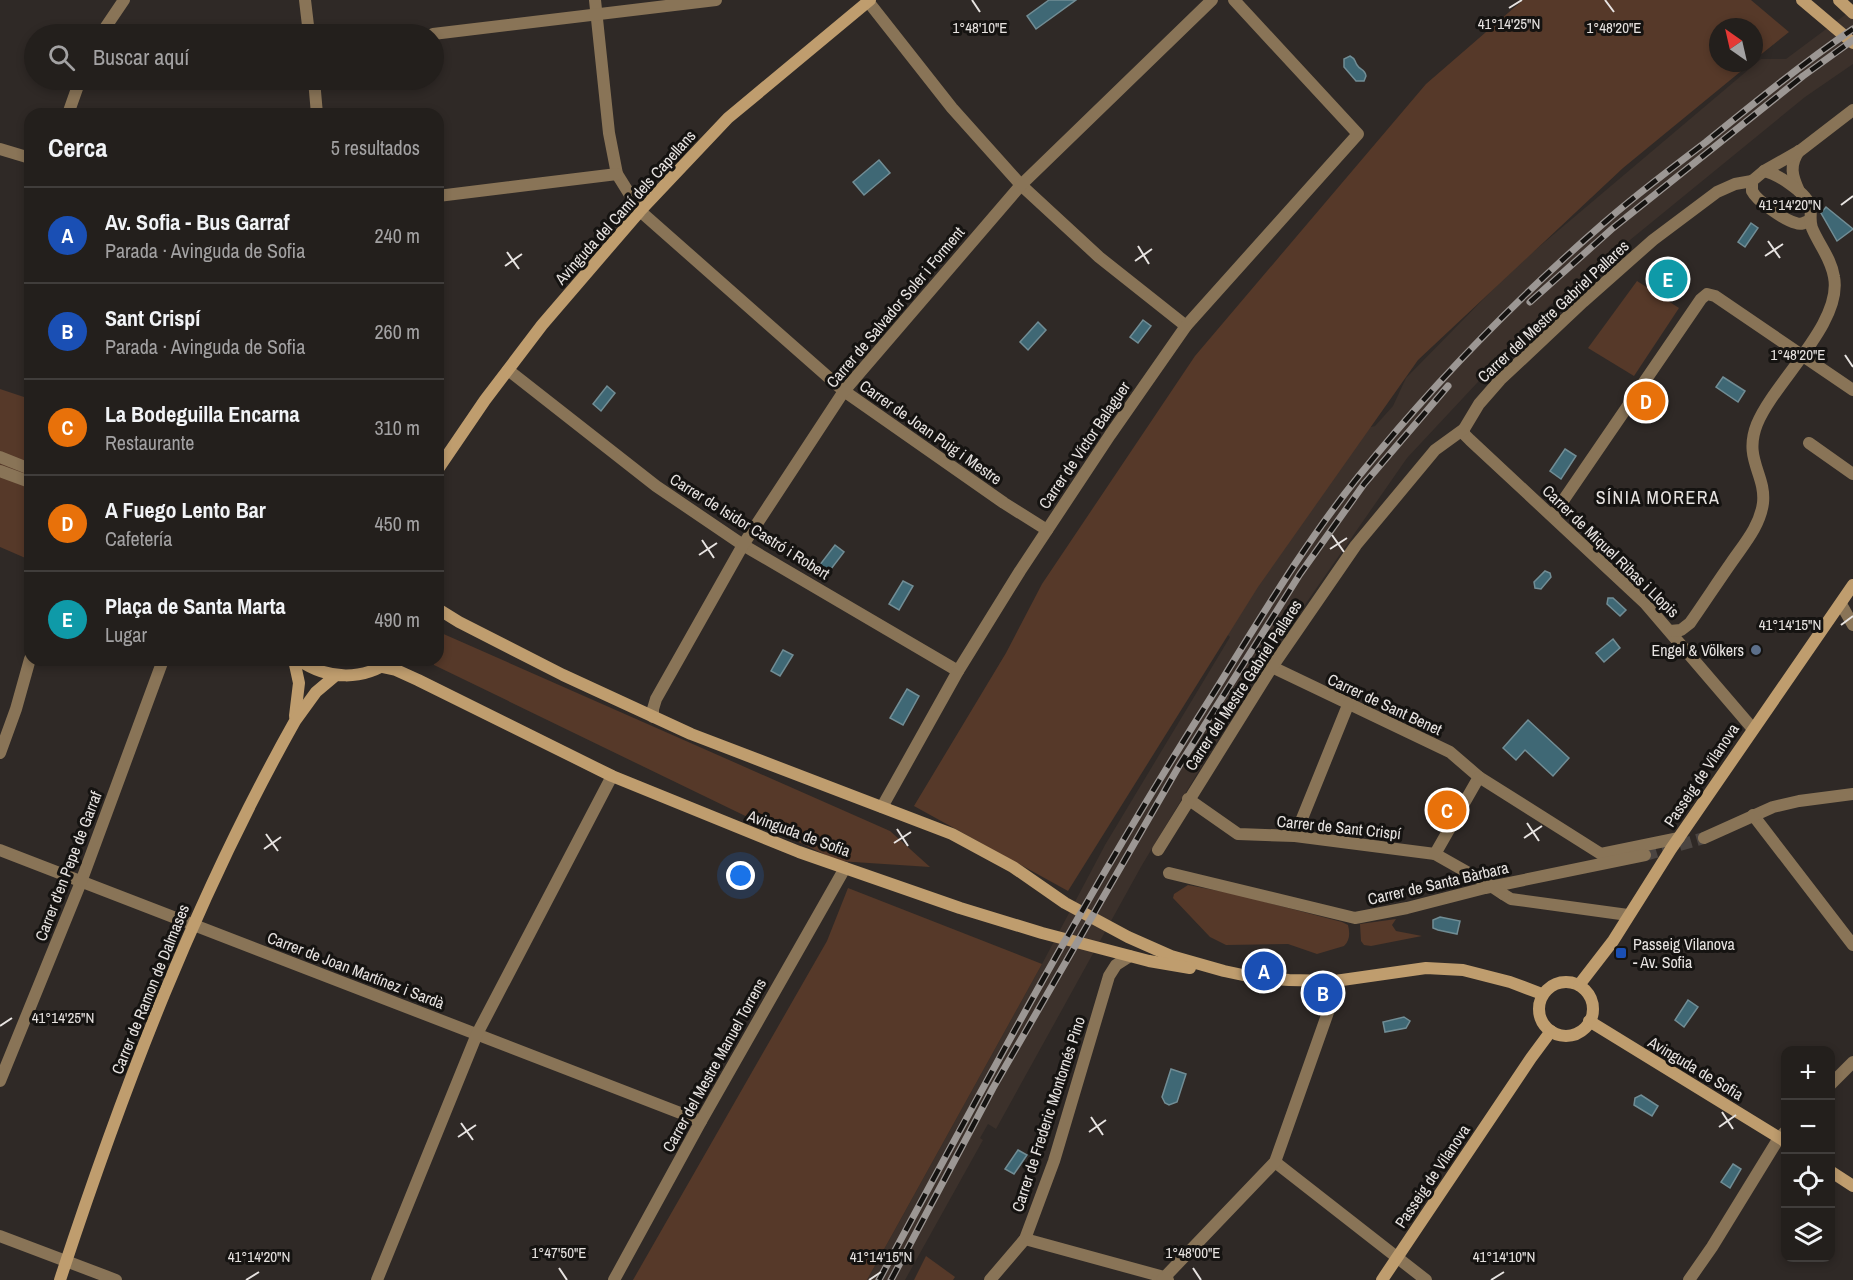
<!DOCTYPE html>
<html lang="es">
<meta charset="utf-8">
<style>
:root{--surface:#231f1c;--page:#2b2725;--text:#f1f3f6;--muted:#a3a2a3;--line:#403d3b;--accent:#f49e89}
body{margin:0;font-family:"Archivo Narrow",sans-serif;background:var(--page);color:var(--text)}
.controls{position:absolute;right:18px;bottom:18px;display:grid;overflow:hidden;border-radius:12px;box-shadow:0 3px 9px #0003}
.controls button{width:54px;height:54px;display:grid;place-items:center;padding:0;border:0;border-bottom:2px solid var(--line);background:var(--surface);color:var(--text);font:30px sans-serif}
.compass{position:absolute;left:1709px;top:18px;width:54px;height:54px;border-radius:50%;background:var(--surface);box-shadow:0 3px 9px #0003;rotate:326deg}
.you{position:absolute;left:741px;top:876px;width:21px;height:21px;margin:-15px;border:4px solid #fff;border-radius:50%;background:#1a73e8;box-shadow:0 0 0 9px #1a73e833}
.badge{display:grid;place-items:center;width:39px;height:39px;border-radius:50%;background:var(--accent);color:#fff;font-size:20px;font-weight:700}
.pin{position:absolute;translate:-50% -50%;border:3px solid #fff;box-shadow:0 2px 6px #0006}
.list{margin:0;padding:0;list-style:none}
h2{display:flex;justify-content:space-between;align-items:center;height:78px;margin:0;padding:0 24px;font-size:26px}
h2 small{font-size:20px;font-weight:400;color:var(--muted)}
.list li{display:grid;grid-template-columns:39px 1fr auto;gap:18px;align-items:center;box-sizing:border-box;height:96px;padding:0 24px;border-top:2px solid var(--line)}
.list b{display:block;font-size:22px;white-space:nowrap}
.list p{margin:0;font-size:20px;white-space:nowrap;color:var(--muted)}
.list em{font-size:20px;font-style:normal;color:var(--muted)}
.icon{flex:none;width:33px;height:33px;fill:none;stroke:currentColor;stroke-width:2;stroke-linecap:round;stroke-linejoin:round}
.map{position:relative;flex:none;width:1853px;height:1280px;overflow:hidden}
.search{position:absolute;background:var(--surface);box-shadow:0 3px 9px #0003;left:24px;top:24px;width:420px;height:66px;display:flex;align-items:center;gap:15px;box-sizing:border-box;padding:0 21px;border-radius:33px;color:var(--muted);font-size:22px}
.panel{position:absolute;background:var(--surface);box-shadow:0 3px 9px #0003;left:24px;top:108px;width:420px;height:558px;border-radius:18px}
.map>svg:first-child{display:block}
.built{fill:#3c312b}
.green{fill:#563929}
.water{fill:#3f6875;stroke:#718d95;stroke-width:1.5}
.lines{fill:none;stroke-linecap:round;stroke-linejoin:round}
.street-tunnel{stroke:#4b4542;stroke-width:12;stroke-dasharray:12 6;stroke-linecap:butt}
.street{stroke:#897457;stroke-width:12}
.secondary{stroke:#bf9d6e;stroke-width:12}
.rail-casing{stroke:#9c9794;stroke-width:7}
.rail{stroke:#151311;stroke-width:4.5;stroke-dasharray:14;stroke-linecap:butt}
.street-bridge{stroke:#897457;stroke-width:12}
.ticks{fill:none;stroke:#e7e3e1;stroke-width:2}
.service-dot{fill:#5c6f8a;stroke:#151311;stroke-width:2}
.transit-dot{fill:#1a4fb4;stroke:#151311;stroke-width:2}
.labels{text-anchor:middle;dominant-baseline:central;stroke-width:6;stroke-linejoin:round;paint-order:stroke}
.street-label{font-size:16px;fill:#e7e3e1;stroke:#151311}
.poi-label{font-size:16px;fill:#e7e3e1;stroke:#151311;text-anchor:end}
.neighbourhood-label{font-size:18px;letter-spacing:1.5px;fill:#e7e3e1;stroke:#151311}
.ticks-label{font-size:15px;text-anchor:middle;fill:#e7e3e1;stroke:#151311;stroke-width:6;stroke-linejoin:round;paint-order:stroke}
</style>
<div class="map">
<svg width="1853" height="1280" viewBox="0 0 1853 1280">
<rect width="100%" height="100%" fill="#2f2926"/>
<path class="built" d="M1853,9v55l-48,33 -257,210 -141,151 -146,210 -119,197 -146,264 -8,-5 -8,14 3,2 -78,140h-38l175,-316 63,-119 125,-208 -17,-16 145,-191 17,-4 18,-20 13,-28 108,-110 247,-209h25z"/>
<g class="green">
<path d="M1523,0h228l38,32 -35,28v-33h-36v36h33l-128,105 -205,192 -160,227 -190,304 -154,-85 92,-153 36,-69 153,-228 231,-272z"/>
<path d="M1637,281l42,27 -45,68 -46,-28z"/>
<path d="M0,389l30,10v161l-30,-13z"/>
<path d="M439,632l451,199 40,36 -92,-6 -404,-196v-5h4z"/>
<path d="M1188,885l47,9 107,28 6,3c2,8 2,15 -4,21l-27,8 -29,-10 -62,1 -16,-8 -37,-39 1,-4z"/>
<path d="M848,888l194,76 -175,316h-234l194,-339z"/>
<path d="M1396,919l-4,6 4,6 26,5 -51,10 -7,-1 -3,-4 -1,-17z"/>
<path d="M926,1256l29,21 -2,3h-39z"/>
</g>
<g class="water">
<path d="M1049,0h27l-40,29 -9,-13z"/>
<path d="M1350,56c6,3 4,4 7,9 3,5 8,4 9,11l-2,5h-8l-12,-14v-8z"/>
<path d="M879,160l11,13 -26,22 -11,-13z"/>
<path d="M1826,207l27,22 -16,12 -16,-28z"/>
<path d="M1751,223l7,5 -13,19 -7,-5z"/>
<path d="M1143,320l8,6 -13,17 -8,-6z"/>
<path d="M1038,322l8,8 -18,20 -8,-8z"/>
<path d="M1723,377l22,14 -7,11 -22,-15z"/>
<path d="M607,386l8,7 -14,18 -8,-7z"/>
<path d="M1565,449l11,7 -15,23 -11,-8z"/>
<path d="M835,545l9,7 -16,21 -9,-7z"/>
<path d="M1545,571l5,2 1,4 -10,12 -6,-1 -1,-6z"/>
<path d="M903,581l10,5 -14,24 -10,-6z"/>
<path d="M1608,598h5l13,12 -6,6 -13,-12z"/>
<path d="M1613,639l7,9 -16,14 -8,-9z"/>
<path d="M783,650l10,5 -13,21 -9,-5z"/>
<path d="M907,689l12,7 -16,29 -13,-7z"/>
<path d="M1528,720l41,38 -16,18 -28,-26 -9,10 -13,-12z"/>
<path d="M1440,917l20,4 -3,13 -19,-4 -5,-2v-8z"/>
<path d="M1688,1000l10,7 -14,20 -9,-7z"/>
<path d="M1404,1017l6,4 -4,7 -21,4 -2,-10z"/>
<path d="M1171,1069l15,5 -9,28 -8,3 -4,-2 -3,-6z"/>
<path d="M1641,1095l17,11 -6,10 -18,-11 1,-7z"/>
<path d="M1018,1150l9,5 -13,19 -9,-5z"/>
<path d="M1733,1164l8,5 -11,19 -9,-6z"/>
</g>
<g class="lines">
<path class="street-tunnel" d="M1645,855l59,-17"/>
<g class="street">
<path d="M305,0l4,34"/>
<path d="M595,0l14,133 8,41 23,37 204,180 160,112 43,27"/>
<path d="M867,0l85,108 69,77 78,72 87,69"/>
<path d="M101,34l23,-34"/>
<path d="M433,34l283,-34"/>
<path d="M314,80l3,34"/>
<path d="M68,114l12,-34"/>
<path d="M0,149l30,9"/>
<path d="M1799,191c-7,-15 -10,-26 0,-40"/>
<path d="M438,196l179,-22"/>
<path d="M1810,220c-5,3 -9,5 -14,3 -12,-3 -39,-22 -44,-32v-10l12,-10 37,-21 52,-40"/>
<path d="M508,370l148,116 87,59 215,126"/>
<path d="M1464,429v5l6,6 175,163 108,126"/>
<path d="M1809,443l44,31"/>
<path d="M0,457l30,12"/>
<path d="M0,471l30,11"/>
<path d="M1554,517l2,-6 145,-212 6,-5 8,2 138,94"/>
<path d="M1841,604l12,21"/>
<path d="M1670,631l11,-1 9,-7c14,-20 27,-40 41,-60 13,-19 29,-37 32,-60 3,-29 -20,-44 -6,-79 17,-42 86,-101 77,-147 -3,-19 -15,-32 -22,-49 -3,-8 0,-15 -2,-22 -3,-13 -34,-33 -46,-35"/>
<path d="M1272,667l178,85 29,25 122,77 78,-16"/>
<path d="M653,717v-8l3,-10 87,-154 101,-154 177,-206 191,-185"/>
<path d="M0,753l16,-44 14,-50"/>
<path d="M1188,799l50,35 57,2 140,18 53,30"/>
<path d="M882,807l76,-136 62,-100 90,-136 76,-109 172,-192 -124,-134"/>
<path d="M1753,815l100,130"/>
<path d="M1295,836l53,-131"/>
<path d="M1704,838l69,-31 26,-6 54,-7"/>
<path d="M0,850l701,271"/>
<path d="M1158,850l114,-183 84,-122 79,-95 29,-21 15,-25 21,-24 83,-78 70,-62 64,-48 18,-8 17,-3"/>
<path d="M1435,854l44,-77"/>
<path d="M1169,873l186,45 52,-10 78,-20 160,-33"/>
<path d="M1503,894l8,5 117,16"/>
<path d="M0,1081l81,-199 82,-222"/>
<path d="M1830,1085l23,-23"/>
<path d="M1275,1162l151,118"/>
<path d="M0,1236l116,44"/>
<path d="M1025,1239l139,38 4,3"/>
<path d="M377,1280l100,-246 135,-258"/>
<path d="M614,1280l87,-159 144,-253"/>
<path d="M990,1280l35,-41 29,-78 55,-185 7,-11 14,-9"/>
<path d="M1162,1280l113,-118 51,-144 8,-23 1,-14"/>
<path d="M1689,1280l23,-33 67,-109 7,-7"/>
</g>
<g class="secondary">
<path d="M1802,0l51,43"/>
<path d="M1839,0l14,13"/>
<path d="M438,469l47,-69 57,-75 98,-114 88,-93 142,-118"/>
<path d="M438,609l21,13 104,53 128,59 261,100 61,33 52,36 63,34 43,19 53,15 33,7 32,2 46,1 91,-13 37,2 47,12 32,12"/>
<path d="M294,660l5,23 -4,33"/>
<path d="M299,660c29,20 64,21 93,0"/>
<path d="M382,667l14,3 22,10 194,96 187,76 161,56 82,25 107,28 41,7"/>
<circle cx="1566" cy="1009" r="27"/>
<path d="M1579,985l34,-44 58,-92 182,-264"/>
<path d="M1589,1021l197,121"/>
<path d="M1830,1171l23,15"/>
<path d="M60,1280c63,-192 136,-383 235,-559l21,-29 19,-16"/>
<path d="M1382,1280l149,-222 20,-27"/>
</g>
<g class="rail-casing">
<g id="rail">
<path d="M1530,302l83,-74 190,-152 50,-36"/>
<path d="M879,1280c107,-199 214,-398 336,-589 45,-72 89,-147 143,-214 74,-92 157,-177 247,-255 32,-28 67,-54 101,-80 48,-39 96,-78 147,-113"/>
<path d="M891,1280l102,-192 186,-322 121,-192 64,-90 84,-98"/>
</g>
</g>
<use href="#rail" class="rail"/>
<path class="street-bridge" d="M1488,884l15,10"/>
</g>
<path class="ticks" d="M972,0l8,12M1605,0l9,12M1509,8l13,-8M1841,205l12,-9M1768,241l12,17M1138,246l11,18M507,252l12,17M1765,256l18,-12M1135,261l17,-12M505,266l17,-12M1845,355l8,12M1332,535l12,17M702,540l12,18M1330,549l17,-11M699,555l18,-12M1841,625l12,-9M1527,823l12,18M897,829l11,17M266,834l12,17M1524,838l18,-12M894,843l17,-11M264,849l17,-12M0,1026l12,-8M1722,1112l11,17M1091,1117l12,18M461,1123l12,17M1719,1127l17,-12M1089,1132l17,-12M458,1137l18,-12M559,1268l8,12M1193,1268l8,12M246,1280l13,-8M869,1280l12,-8M1491,1280l13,-8"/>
<circle class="service-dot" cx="1756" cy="650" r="6"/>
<rect class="transit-dot" x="1615" y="947" width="12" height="12" rx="3"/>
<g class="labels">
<g class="street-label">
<text transform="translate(625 207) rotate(-48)">Avinguda del Camí dels Capellans</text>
<text transform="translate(895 307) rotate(-50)">Carrer de Salvador Soler i Forment</text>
<text transform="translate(1553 311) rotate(-43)">Carrer del Mestre Gabriel Pallares</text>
<text transform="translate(931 432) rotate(35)">Carrer de Joan Puig i Mestre</text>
<text transform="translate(1084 445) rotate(-56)">Carrer de Víctor Balaguer</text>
<text transform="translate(750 526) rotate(32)">Carrer de Isidor Castró i Robert</text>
<text transform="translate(1611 551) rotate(44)">Carrer de Miquel Ribas i Llopis</text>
<text transform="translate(1243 685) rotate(-57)">Carrer del Mestre Gabriel Pallares</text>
<text transform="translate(1385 704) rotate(25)">Carrer de Sant Benet</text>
<text transform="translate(1701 775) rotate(-56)">Passeig de Vilanova</text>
<text transform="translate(1339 827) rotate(6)">Carrer de Sant Crispí</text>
<text transform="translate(799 833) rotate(20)">Avinguda de Sofia</text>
<text transform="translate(68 866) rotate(-69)">Carrer d'en Pepe de Garraf</text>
<text transform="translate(1438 883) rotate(-13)">Carrer de Santa Bàrbara</text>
<text transform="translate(356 970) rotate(21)">Carrer de Joan Martínez i Sardà</text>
<text transform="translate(150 989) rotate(-68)">Carrer de Ramon de Dalmases</text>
<text transform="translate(714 1065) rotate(-61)">Carrer del Mestre Manuel Torrens</text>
<text transform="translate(1696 1068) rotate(31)">Avinguda de Sofia</text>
<text transform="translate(1048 1114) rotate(-72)">Carrer de Frederic Montornés Pino</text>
<text transform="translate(1432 1176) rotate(-56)">Passeig de Vilanova</text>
</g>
<g class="poi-label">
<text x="1744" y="650">Engel &amp; Völkers</text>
<text x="1633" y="944" text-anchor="start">Passeig Vilanova<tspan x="1633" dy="18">- Av. Sofia</tspan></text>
</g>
<g class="neighbourhood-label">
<text x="1658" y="497">SÍNIA MORERA</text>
</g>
</g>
<g class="ticks-label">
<text x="1509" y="29">41°14'25"N</text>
<text x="980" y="33">1°48'10"E</text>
<text x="1614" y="33">1°48'20"E</text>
<text x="1790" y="210">41°14'20"N</text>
<text x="1798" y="360">1°48'20"E</text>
<text x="1790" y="630">41°14'15"N</text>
<text x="63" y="1023">41°14'25"N</text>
<text x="559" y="1258">1°47'50"E</text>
<text x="1193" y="1258">1°48'00"E</text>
<text x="259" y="1262">41°14'20"N</text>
<text x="881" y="1262">41°14'15"N</text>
<text x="1504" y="1262">41°14'10"N</text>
</g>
</svg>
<div class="controls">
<button>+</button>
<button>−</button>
<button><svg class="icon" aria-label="locate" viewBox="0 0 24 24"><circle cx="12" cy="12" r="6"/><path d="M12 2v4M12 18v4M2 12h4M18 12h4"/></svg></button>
<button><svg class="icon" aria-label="layers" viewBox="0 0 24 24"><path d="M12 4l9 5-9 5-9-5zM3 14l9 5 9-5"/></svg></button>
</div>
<svg class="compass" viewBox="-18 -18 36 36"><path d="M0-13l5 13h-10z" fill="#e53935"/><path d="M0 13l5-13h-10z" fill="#a3a2a3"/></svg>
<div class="you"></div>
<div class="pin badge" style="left:1264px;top:971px;background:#1a4fb4">A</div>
<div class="pin badge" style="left:1323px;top:993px;background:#1a4fb4">B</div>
<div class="pin badge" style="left:1447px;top:810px;background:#e8710a">C</div>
<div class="pin badge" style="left:1646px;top:401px;background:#e8710a">D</div>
<div class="pin badge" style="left:1668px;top:279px;background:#0f9aa8">E</div>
<div class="search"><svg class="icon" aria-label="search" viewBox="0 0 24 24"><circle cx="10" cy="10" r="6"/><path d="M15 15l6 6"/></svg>Buscar aquí</div>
<section class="panel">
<h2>Cerca<small>5 resultados</small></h2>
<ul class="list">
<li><span class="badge" style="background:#1a4fb4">A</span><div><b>Av. Sofia - Bus Garraf</b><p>Parada · Avinguda de Sofia</p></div><em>240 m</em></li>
<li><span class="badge" style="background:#1a4fb4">B</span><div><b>Sant Crispí</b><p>Parada · Avinguda de Sofia</p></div><em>260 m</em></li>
<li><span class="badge" style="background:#e8710a">C</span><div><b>La Bodeguilla Encarna</b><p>Restaurante</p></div><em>310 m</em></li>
<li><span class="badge" style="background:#e8710a">D</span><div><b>A Fuego Lento Bar</b><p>Cafetería</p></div><em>450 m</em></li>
<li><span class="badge" style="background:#0f9aa8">E</span><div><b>Plaça de Santa Marta</b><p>Lugar</p></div><em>490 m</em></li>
</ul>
</section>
</div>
